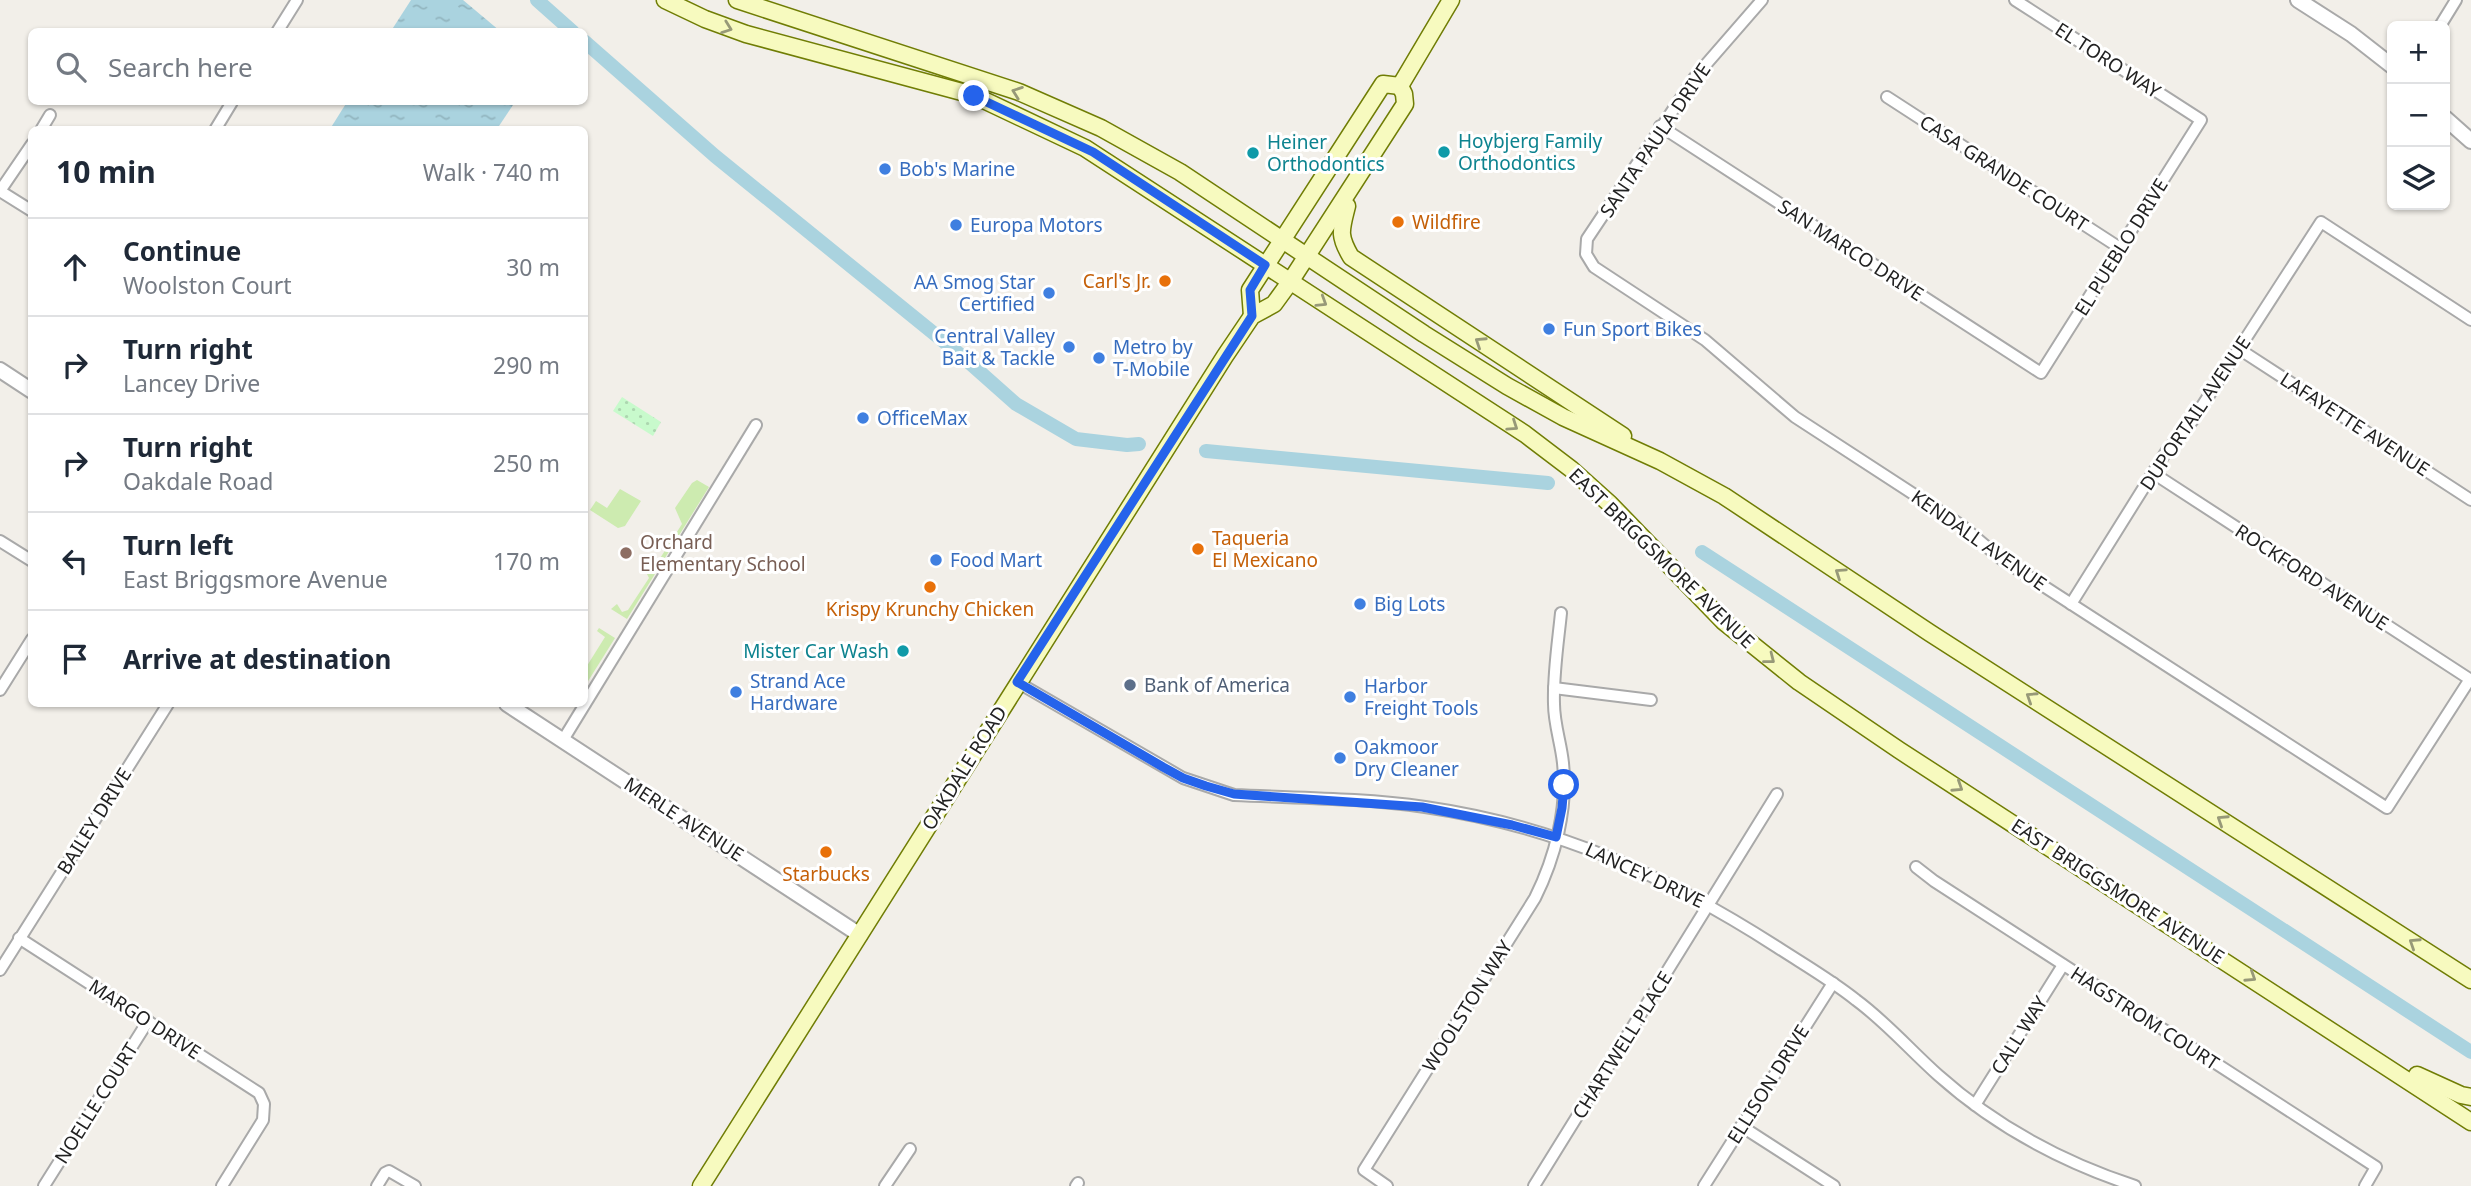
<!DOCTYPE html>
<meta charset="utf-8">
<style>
:root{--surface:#fff;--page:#f6f6f7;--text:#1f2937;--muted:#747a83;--line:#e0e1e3}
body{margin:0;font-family:"Noto Sans",sans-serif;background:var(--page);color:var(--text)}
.controls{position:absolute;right:21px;top:21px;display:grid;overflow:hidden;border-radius:10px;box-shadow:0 2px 5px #0004}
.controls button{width:63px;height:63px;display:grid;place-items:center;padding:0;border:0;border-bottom:2px solid var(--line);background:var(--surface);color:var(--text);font:35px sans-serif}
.stop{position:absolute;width:21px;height:21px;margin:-16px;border:5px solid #2563eb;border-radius:50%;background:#fff}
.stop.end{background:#2563eb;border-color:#fff;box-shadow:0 2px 7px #0008}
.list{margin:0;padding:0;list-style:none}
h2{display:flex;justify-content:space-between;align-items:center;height:91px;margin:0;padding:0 28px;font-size:30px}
h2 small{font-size:23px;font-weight:400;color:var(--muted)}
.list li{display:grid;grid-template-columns:46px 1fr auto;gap:21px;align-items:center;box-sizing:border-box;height:98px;padding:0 28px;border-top:2px solid var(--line)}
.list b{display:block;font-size:26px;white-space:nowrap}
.list p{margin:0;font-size:23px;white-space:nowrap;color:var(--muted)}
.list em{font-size:23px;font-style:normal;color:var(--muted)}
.icon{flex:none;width:38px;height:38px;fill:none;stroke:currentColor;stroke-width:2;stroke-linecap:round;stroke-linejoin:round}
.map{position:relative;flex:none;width:2471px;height:1186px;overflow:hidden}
.search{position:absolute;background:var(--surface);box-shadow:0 2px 5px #0004;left:28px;top:28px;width:560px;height:77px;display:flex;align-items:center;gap:18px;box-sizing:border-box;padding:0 24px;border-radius:10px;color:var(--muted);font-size:26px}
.panel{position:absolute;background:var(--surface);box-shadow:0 2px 5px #0004;left:28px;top:126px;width:560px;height:581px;border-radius:10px}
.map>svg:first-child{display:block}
.grass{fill:#cdebb0}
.park{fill:url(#park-dots)}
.water{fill:url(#water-ripples)}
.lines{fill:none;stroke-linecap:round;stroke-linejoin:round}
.canal{stroke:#aad3df;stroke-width:14}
.minor-casing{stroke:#a9a9a9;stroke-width:14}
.tertiary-casing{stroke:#a9a9a9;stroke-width:18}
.secondary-casing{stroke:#707d05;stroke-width:19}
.minor{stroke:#fff;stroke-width:10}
.tertiary{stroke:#fff;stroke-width:14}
.secondary{stroke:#f7fabf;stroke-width:16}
.oneway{stroke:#979978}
.route{stroke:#2563eb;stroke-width:9}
.culture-dot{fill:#0f9aa8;stroke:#fff;stroke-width:2.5}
.shop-dot{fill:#3f7fe0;stroke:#fff;stroke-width:2.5}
.food-dot{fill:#e8710a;stroke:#fff;stroke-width:2.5}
.education-dot{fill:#8d6e63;stroke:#fff;stroke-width:2.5}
.service-dot{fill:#5c6f8a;stroke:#fff;stroke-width:2.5}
.labels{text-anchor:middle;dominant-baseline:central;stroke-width:6;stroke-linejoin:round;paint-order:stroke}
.street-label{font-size:19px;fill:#222;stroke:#fff}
.culture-label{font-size:19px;fill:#0d838f;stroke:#fff;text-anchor:start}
.shop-label{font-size:19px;fill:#366cbe;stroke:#fff;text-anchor:start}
.food-label{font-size:19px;fill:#c56008;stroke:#fff;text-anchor:start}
.education-label{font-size:19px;fill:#785e54;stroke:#fff;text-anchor:start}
.service-label{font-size:19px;fill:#4e5e75;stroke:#fff;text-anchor:start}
</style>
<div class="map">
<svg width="2471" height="1186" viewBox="0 0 2471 1186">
<defs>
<pattern id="park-dots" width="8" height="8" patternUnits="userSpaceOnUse" patternTransform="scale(1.75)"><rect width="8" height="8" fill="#c8facc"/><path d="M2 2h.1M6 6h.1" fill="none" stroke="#acd6af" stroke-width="1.8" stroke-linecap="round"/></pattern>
<pattern id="water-ripples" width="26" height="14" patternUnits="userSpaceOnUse" patternTransform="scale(1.75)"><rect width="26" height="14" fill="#aad3df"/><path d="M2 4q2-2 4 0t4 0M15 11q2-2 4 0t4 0" fill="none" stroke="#92b5bf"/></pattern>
</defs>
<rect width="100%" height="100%" fill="#f2efe9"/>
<g class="grass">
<path d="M697,480l12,7 -82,132 -16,-10 6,-5 5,8 6,-2 21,-32 -5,-10 5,-8 4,6 4,-3 25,-39 -7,-16 17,-25z"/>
<path d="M620,489l21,12 -16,25 -7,2 -28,-18 6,-9 11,7z"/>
<path d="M599,628l16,10 -30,48v-17l20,-32 -8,-6z"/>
</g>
<path class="park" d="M622,397l39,25 -8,14 -40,-25z"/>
<g class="water">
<path d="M411,0h52l37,31h-109z"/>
<path d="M347,102h168l-18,27h-167z"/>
</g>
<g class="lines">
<g class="canal">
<path d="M537,0l36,32"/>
<path d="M584,41l131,115 248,201 53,47 60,35 51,6 12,-1"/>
<path d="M1206,451l342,32"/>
<path d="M1702,552l769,500"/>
</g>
<g class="minor-casing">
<g id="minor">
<path d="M1762,0l-67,77 -108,162 -1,15 8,13 111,73 90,77 166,108 39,33 387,250 83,-129"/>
<path d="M2440,26l16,-26"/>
<path d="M277,32l20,-32"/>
<path d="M1887,97l233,151"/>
<path d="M1660,126l381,247 160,-253 -186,-120"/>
<path d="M41,130l9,-15"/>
<path d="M215,130l17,-28"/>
<path d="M0,191l32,-47"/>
<path d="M0,191l32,20"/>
<path d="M2239,349l232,151"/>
<path d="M2153,473l318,207"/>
<path d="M0,541l32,20"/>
<path d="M2071,604l95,-152 27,-32 128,-198 150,98"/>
<path d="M1017,682l166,96 51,17c63,3 129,3 191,12 132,19 240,68 352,140 26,17 54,33 79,53 30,22 54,50 82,75 57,51 124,87 197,111"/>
<path d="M1554,688l97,12"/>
<path d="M0,690l32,-51"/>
<path d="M563,740l193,-315"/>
<path d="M1916,867l18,14 442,286 -11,19"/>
<path d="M19,938l240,155 5,11 -1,16 -41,66"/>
<path d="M0,970l168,-266"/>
<path d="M1975,1105l88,-140"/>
<path d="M1741,1126l93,60"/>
<path d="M44,1186l104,-165"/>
<path d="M377,1186l8,-13 4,-2 26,15"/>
<path d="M885,1186l25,-37"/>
<path d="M1076,1186l2,-3"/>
<path d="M1387,1186l-23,-16 171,-272c20,-40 33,-90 28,-135 -2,-20 -9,-39 -9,-59 -1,-30 4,-61 7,-91"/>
<path d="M1534,1186l243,-392"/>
<path d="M1704,1186l129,-203"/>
</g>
</g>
<g class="tertiary-casing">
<g id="tertiary">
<path d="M2298,0l53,34 41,32"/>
<path d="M2445,118l26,23"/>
<path d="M0,370l32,21"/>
<path d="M507,704l353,231"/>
</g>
</g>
<g class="secondary-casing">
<g id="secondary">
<path d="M665,0l40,19 41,15 227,61 112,53 440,286 46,35 39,35 113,117 76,61 100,68 572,372"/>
<path d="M737,0l282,92 82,36 79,44 244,162 83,52 56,31 97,44 64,35 206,137 541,347"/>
<path d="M1400,86l51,-86"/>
<path d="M1347,206c-6,24 -9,29 4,51l272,179"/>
<path d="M1252,316l-2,-26 133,-206 17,2"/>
<path d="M2417,1075l44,20 10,2"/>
<path d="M701,1186l524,-830 27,-40 22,-12 16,-22 115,-178 -1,-10 -4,-8"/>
</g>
</g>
<use href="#minor" class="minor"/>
<use href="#tertiary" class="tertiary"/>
<use href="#secondary" class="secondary"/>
</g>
<defs><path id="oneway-chevron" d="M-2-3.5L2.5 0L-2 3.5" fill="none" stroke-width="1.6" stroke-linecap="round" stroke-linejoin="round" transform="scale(1.75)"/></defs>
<g class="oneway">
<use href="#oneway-chevron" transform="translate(727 28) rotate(20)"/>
<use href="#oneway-chevron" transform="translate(1017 92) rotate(-160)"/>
<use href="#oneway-chevron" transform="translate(1322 302) rotate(32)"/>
<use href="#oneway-chevron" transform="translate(1480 342) rotate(-147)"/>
<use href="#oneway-chevron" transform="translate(1513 426) rotate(34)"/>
<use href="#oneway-chevron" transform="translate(1840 573) rotate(-146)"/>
<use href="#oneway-chevron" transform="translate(1770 659) rotate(38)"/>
<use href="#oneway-chevron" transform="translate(2031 697) rotate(-147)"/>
<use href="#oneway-chevron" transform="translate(1958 787) rotate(33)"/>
<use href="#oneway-chevron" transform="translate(2222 820) rotate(-147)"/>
<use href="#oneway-chevron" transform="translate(2414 943) rotate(-147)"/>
<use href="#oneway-chevron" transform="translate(2251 977) rotate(33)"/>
</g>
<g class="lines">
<path class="route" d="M974,96l119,56 172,113 -15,25 2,26 -235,366 146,85 20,11 23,8 28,8 188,13 90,18 44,12 6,-29 2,-23"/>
</g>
<g class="culture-dot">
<circle cx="1444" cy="152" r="7"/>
<circle cx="1253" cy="153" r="7"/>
<circle cx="903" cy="651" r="7"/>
</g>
<g class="shop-dot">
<circle cx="885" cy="169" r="7"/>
<circle cx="956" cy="225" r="7"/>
<circle cx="1049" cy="293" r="7"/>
<circle cx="1549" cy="329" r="7"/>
<circle cx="1069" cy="347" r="7"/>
<circle cx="1099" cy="358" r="7"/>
<circle cx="863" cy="418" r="7"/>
<circle cx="936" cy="560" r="7"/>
<circle cx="1360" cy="604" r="7"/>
<circle cx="736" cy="692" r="7"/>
<circle cx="1350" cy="697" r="7"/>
<circle cx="1340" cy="758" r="7"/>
</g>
<g class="food-dot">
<circle cx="1398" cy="222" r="7"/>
<circle cx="1165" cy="281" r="7"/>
<circle cx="1198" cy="549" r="7"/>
<circle cx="930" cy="587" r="7"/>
<circle cx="826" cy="852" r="7"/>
</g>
<circle class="education-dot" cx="626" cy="553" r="7"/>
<circle class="service-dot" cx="1130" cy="685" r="7"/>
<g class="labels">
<g class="street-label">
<text transform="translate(2108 60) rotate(33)">EL TORO WAY</text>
<text transform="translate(1655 140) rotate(-56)">SANTA PAULA DRIVE</text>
<text transform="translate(2004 173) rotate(33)">CASA GRANDE COURT</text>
<text transform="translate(2121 247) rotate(-58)">EL PUEBLO DRIVE</text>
<text transform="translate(1851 250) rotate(33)">SAN MARCO DRIVE</text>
<text transform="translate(2195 413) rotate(-56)">DUPORTAIL AVENUE</text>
<text transform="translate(2355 424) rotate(33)">LAFAYETTE AVENUE</text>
<text transform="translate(1979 540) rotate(35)">KENDALL AVENUE</text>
<text transform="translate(1662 558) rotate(44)">EAST BRIGGSMORE AVENUE</text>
<text transform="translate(2312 577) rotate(33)">ROCKFORD AVENUE</text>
<text transform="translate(964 768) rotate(-58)">OAKDALE ROAD</text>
<text transform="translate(684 819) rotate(33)">MERLE AVENUE</text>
<text transform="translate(94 821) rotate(-58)">BAILEY DRIVE</text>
<text transform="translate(1645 875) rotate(25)">LANCEY DRIVE</text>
<text transform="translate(2118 891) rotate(33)">EAST BRIGGSMORE AVENUE</text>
<text transform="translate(1467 1006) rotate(-58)">WOOLSTON WAY</text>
<text transform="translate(2145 1018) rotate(33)">HAGSTROM COURT</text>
<text transform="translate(145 1019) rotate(33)">MARGO DRIVE</text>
<text transform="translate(2019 1035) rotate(-58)">CALL WAY</text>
<text transform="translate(1622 1045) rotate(-58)">CHARTWELL PLACE</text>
<text transform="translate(1768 1084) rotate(-58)">ELLISON DRIVE</text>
<text transform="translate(96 1103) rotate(-58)">NOELLE COURT</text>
</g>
<g class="culture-label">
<text x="1458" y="141">Hoybjerg Family<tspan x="1458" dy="22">Orthodontics</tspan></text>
<text x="1267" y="142">Heiner<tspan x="1267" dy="22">Orthodontics</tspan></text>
<text x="889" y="651" text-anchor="end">Mister Car Wash</text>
</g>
<g class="shop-label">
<text x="899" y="169">Bob's Marine</text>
<text x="970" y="225">Europa Motors</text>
<text x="1035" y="282" text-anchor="end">AA Smog Star<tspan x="1035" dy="22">Certified</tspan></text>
<text x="1563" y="329">Fun Sport Bikes</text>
<text x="1055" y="336" text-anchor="end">Central Valley<tspan x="1055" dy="22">Bait &amp; Tackle</tspan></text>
<text x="1113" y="347">Metro by<tspan x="1113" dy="22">T-Mobile</tspan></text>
<text x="877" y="418">OfficeMax</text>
<text x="950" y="560">Food Mart</text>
<text x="1374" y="604">Big Lots</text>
<text x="750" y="681">Strand Ace<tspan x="750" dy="22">Hardware</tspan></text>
<text x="1364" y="686">Harbor<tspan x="1364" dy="22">Freight Tools</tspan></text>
<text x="1354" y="747">Oakmoor<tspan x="1354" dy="22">Dry Cleaner</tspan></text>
</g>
<g class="food-label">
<text x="1412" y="222">Wildfire</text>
<text x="1151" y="281" text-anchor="end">Carl's Jr.</text>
<text x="1212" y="538">Taqueria<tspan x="1212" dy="22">El Mexicano</tspan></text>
<text x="930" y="609" text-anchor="middle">Krispy Krunchy Chicken</text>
<text x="826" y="874" text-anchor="middle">Starbucks</text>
</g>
<g class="education-label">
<text x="640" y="542">Orchard<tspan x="640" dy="22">Elementary School</tspan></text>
</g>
<g class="service-label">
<text x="1144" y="685">Bank of America</text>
</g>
</g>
</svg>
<div class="controls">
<button>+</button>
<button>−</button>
<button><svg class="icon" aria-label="layers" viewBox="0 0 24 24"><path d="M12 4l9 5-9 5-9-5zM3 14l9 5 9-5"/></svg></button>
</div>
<div class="stop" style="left:1564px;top:785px"></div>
<div class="stop end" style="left:974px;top:96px"></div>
<div class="search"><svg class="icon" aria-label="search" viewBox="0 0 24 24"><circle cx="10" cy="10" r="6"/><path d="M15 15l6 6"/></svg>Search here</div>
<section class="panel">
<h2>10 min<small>Walk · 740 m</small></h2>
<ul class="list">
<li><svg class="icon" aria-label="ahead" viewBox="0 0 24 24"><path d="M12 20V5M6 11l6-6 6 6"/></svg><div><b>Continue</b><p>Woolston Court</p></div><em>30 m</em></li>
<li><svg class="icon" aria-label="right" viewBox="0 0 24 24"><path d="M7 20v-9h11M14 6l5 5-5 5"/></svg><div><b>Turn right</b><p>Lancey Drive</p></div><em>290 m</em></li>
<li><svg class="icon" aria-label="right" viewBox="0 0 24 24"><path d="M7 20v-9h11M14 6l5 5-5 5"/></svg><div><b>Turn right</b><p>Oakdale Road</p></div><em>250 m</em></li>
<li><svg class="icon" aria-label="left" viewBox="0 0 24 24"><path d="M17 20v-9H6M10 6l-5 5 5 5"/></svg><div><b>Turn left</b><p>East Briggsmore Avenue</p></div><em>170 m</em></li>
<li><svg class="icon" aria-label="arrive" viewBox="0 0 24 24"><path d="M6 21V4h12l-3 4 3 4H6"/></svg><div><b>Arrive at destination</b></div></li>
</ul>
</section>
</div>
